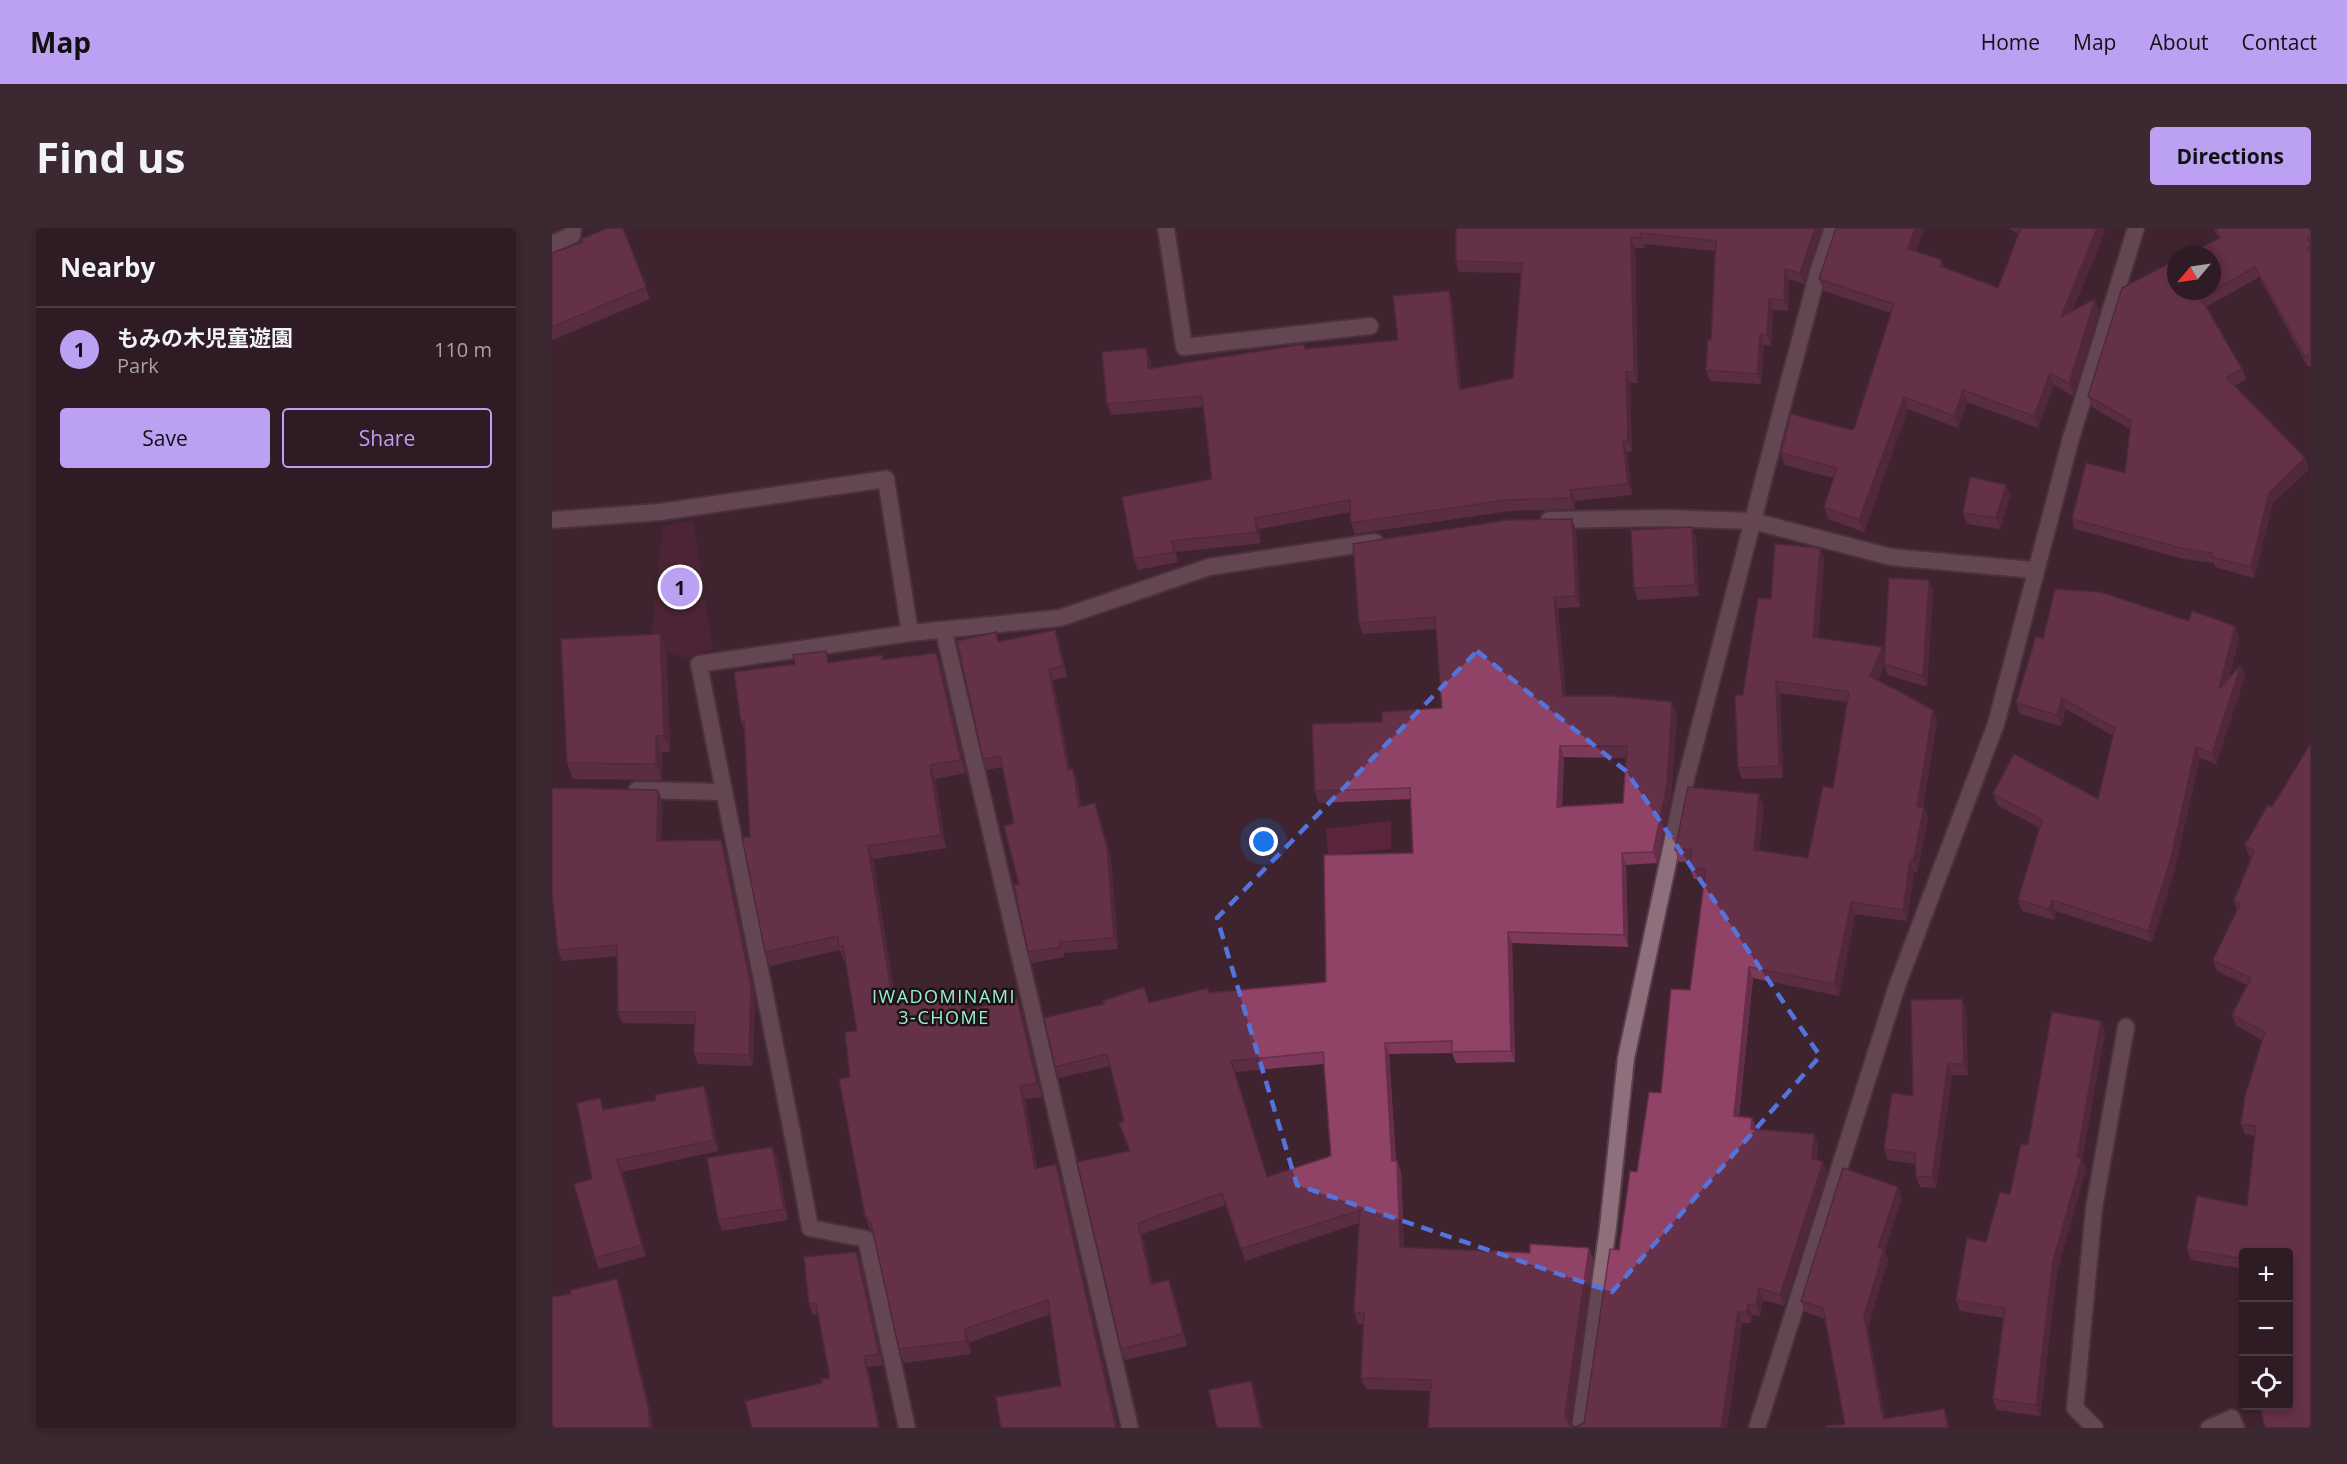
<!DOCTYPE html>
<meta charset="utf-8">
<style>
:root{--surface:#2f1b24;--page:#3b2831;--text:#f1f3f6;--muted:#a7a1a6;--line:#4a3941;--accent:#bca0f2}
body{margin:0;font-family:"Open Sans","Noto Sans JP",sans-serif;background:var(--page);color:var(--text)}
.controls{position:absolute;right:18px;bottom:18px;display:grid;overflow:hidden;border-radius:6px;box-shadow:0 3px 9px #0003}
.controls button{width:54px;height:54px;display:grid;place-items:center;padding:0;border:0;border-bottom:2px solid var(--line);background:var(--surface);color:var(--text);font:30px sans-serif}
.compass{position:absolute;left:1615px;top:18px;width:54px;height:54px;border-radius:50%;background:var(--surface);box-shadow:0 3px 9px #0003;rotate:241deg}
.you{position:absolute;left:712px;top:614px;width:21px;height:21px;margin:-15px;border:4px solid #fff;border-radius:50%;background:#1a73e8;box-shadow:0 0 0 9px #1a73e833}
.badge{display:grid;place-items:center;width:39px;height:39px;border-radius:50%;background:var(--accent);color:#111;font-size:20px;font-weight:700}
.pin{position:absolute;translate:-50% -50%;border:3px solid #fff;box-shadow:0 2px 6px #0006}
.list{margin:0;padding:0;list-style:none}
h2{display:flex;justify-content:space-between;align-items:center;height:78px;margin:0;padding:0 24px;font-size:26px}
h2 small{font-size:20px;font-weight:400;color:var(--muted)}
.list li{display:grid;grid-template-columns:39px 1fr auto;gap:18px;align-items:center;box-sizing:border-box;height:84px;padding:0 24px;border-top:2px solid var(--line)}
.list b{display:block;font-size:22px;white-space:nowrap}
.list p{margin:0;font-size:20px;white-space:nowrap;color:var(--muted)}
.list em{font-size:20px;font-style:normal;color:var(--muted)}
.actions{display:flex;gap:12px;padding:18px 24px}
.actions a{flex:1;padding:14px 0;border:2px solid var(--accent);border-radius:6px;text-align:center;font-size:21px;color:var(--accent)}
.actions .main{background:var(--accent);color:#111}
.icon{flex:none;width:33px;height:33px;fill:none;stroke:currentColor;stroke-width:2;stroke-linecap:round;stroke-linejoin:round}
.map{position:relative;flex:none;width:1759px;height:1200px;overflow:hidden;border-radius:6px}
header{display:flex;align-items:center;gap:36px;box-sizing:border-box;height:84px;padding:0 30px;background:var(--accent);color:#111}
header strong{font-size:28px}
nav{display:flex;gap:33px;margin-inline-start:auto;font-size:21px}
.intro{display:flex;align-items:center;justify-content:space-between;box-sizing:border-box;height:144px;padding:0 36px}
h1{margin:0;font-size:42px}
.button{padding:15px 27px;border-radius:6px;background:var(--accent);color:#111;font-size:21px;font-weight:700}
main{display:flex;gap:36px;padding:0 36px}
aside{flex:1;background:var(--surface);border-radius:6px;box-shadow:0 3px 9px #0003}
.map>svg:first-child{display:block}
.green{fill:#5b253e}
.lines{fill:none;stroke-linecap:round;stroke-linejoin:round}
.minor-casing{stroke:#57404b;stroke-width:20}
.minor{stroke:#906f7c;stroke-width:16}
.wall{fill:#7d3959;fill-rule:evenodd}
.shaded-wall{fill:#662e48}
.building{fill:#914267;stroke:#662e48;stroke-width:1.5;fill-rule:evenodd}
.marked{fill:none;stroke:#5474dd;stroke-width:4.5;stroke-dasharray:12 8;stroke-linejoin:round}
.labels{text-anchor:middle;dominant-baseline:central;stroke-width:5;stroke-linejoin:round;paint-order:stroke}
.neighbourhood-label{font-size:18px;letter-spacing:1.5px;fill:#97f2d0;stroke:#1e1217}
</style>
<header>
<strong>Map</strong>
<nav><a>Home</a><a>Map</a><a>About</a><a>Contact</a></nav>
</header>
<div class="intro"><h1>Find us</h1><a class="button">Directions</a></div>
<main>
<aside>
<h2>Nearby<small></small></h2>
<ul class="list">
<li><span class="badge">1</span><div><b>もみの木児童遊園</b><p>Park</p></div><em>110 m</em></li>
</ul>
<div class="actions"><a class="main">Save</a><a>Share</a></div>
</aside>
<div class="map">
<svg width="1759" height="1200" viewBox="0 0 1759 1200">
<rect width="100%" height="100%" fill="#3f2430"/>
<g class="green">
<path d="M141,293l20,128 -26,9 -37,-10 13,-122z"/>
<path d="M839,593v28l-63,6 -2,-26z"/>
</g>
<g class="lines">
<g class="minor-casing">
<g id="minor">
<path d="M614,0l18,119 186,-21"/>
<path d="M0,16l20,-9 1,-7"/>
<path d="M0,292l108,-8 226,-33 24,154"/>
<path d="M997,292l114,-2 90,3 138,36 144,13"/>
<path d="M392,404l186,796"/>
<path d="M85,562l87,2"/>
<path d="M355,1200l-41,-189 -56,-11c-34,-188 -75,-376 -111,-564l211,-31 150,-15 149,-51 166,-25"/>
<path d="M1028,1200l28,-201 18,-169 59,-275 99,-383 34,-128 15,-44"/>
<path d="M1205,1200l140,-442 99,-262 75,-286 65,-210"/>
<path d="M1543,1200l-20,-20 19,-200 32,-181"/>
<path d="M1657,1200l23,-10 4,10"/>
</g>
</g>
<use href="#minor" class="minor"/>
</g>
<g class="wall">
<path d="M71,0l27,71 -98,41v-87z"/>
<path d="M904,0h366l-18,56 -15,-5 -1,32 -15,-1 -2,36 -7,-1 -3,39 -51,-3 -4,-11 5,-30 4,-89 -71,-7 1,4h-10l3,135h-8l2,68 -5,1 5,43 -57,6v8l-66,2 -154,23 -4,-11 -1,-11 -91,17 2,14 -85,9 2,10 -40,8 -4,-11 78,-80 -9,-72 -92,8 -4,-11 43,-45 1,10 155,-21 92,-8 54,-38 9,87 52,-11 8,-105 -62,-1 -3,-11z"/>
<path d="M1284,0h88l-8,24 26,8 3,8 53,20 21,-54 -11,-6h96l1,3 -33,80h27l-26,85 -19,-11 -16,43 -71,-26 -9,26 -50,-19 -44,123 -36,-13 -4,-12 10,-29 -49,-13 -4,-12 73,-24 37,-116 -67,-22 -5,-12z"/>
<path d="M1661,0h98v138l-3,1 -49,-90 -53,30 36,62 4,10 -11,7 70,72 4,11 -36,34 -19,75 -39,-11 -1,-4 -30,-4 -109,-30 -3,-10 53,-46 5,-44 -38,-22 -4,-11 131,-157z"/>
<path d="M1454,257l4,11 -10,33 -33,-5 -4,-11z"/>
<path d="M1020,291l4,11 4,77 -22,1 8,88 111,18 -6,82 -14,67 -31,2 2,82 -116,-4 3,119 -59,1 -4,-10 -63,1 7,107 5,11 3,75 189,12 -23,166 5,2 9,-4 35,-173 18,-78 24,-79 29,-103 15,-110 -11,-1 -4,-11 1,-7 -12,1 -4,-12 89,-45 -5,46 49,7 25,-70 14,-86 -67,-9 3,85 -41,1 -4,-11 5,-73 28,-96 49,-51 4,12 -6,78 64,9 2,5 49,-60 -6,95 -39,-12 -4,-10 -6,15 55,30 4,11 -14,86 1,1 4,11 -11,53 -3,-1 -7,50 -52,-7 -16,82 -86,-18 -14,138 17,14 62,15 -1,15 10,13 -43,133 -21,-6 -3,16 -8,-1 -1,8h-9l-15,105h-299l2,-37 -64,-2 -5,-11 2,-54h-5l-4,-12 5,-89 -114,38 -19,-56 -84,29 11,50 20,7 14,55 -62,14 -4,-11 8,-197 -5,-31 -14,-55 -51,12 -4,-11 95,-64 60,-11 116,-10 87,-129 -2,-54 -92,4 -4,-12 67,-69 60,-14 -6,-79 -73,5 -4,-11zM1012,529l62,1 -3,45 -61,3zM772,836l7,92 -64,21 -32,-105z"/>
<path d="M1144,310l3,58 -61,4 -4,-12z"/>
<path d="M503,402l4,11 8,36 -14,3 17,89 7,11 4,26 18,8 12,45 7,90 -54,4v4l-32,6 -4,-11 -9,-68 -5,-61 -12,-56 -15,3 -4,-11 16,-118z"/>
<path d="M1687,409l-10,41 12,-13 4,11 -29,88 -16,-6 -26,114 -22,70 -96,-31 -2,9 -32,-9 -4,-11 22,-72 -43,-23 -4,-11 105,5 16,-63 -48,-27 -5,17 -41,-12 -4,-11 27,-64z"/>
<path d="M114,423l4,101h-8v28l-89,-1 -6,-16z"/>
<path d="M330,427l2,5 57,6 25,107 -31,6 11,69 -73,11 23,145 69,3v3l57,3 20,84 -17,2 12,69 24,10 57,250h-117l60,-42 -10,-72 -81,28 1,12 -67,9 -5,-14 -25,-115 -4,-4 -5,-14 -15,-139 7,-46 -11,-71h-2l-4,-10 -70,16 -5,-14 -15,-115 -5,-104 -4,-11 89,-60z"/>
<path d="M106,562l4,11 -1,40 64,10 30,147 -2,68 -55,-2 -4,-11 1,-29 -73,-1 -4,-11 -1,-56 -55,5 -4,-11z"/>
<path d="M1716,577l21,447h-45v17l-53,-9 -4,-11 60,-43 8,-70 -10,-2 -4,-10 21,-84 -26,-15 -4,-10 15,-30 -30,-14 -4,-11 24,-50 -3,-9 18,-43 -3,-2 -4,-11z"/>
<path d="M1410,771l4,11 2,65h-16l-16,113 -16,-1 -4,-11 -1,-12 -27,-4 -4,-11 29,-53z"/>
<path d="M1549,793l4,11 -23,128 4,9 -29,103 -17,144 -43,-6 -4,-11 11,-81 -44,-7 -4,-11 54,-106 18,-49z"/>
<path d="M152,858l4,11 10,54 -96,21 24,84 -47,13 -4,-11 -3,-79 12,-69 52,-10z"/>
<path d="M225,930l11,62 -66,11 -4,-11z"/>
<path d="M1350,970l-17,52 3,10 -20,67 17,92 63,1 -103,4 -20,-105 -20,-7 -4,-11z"/>
<path d="M304,1024l5,11 22,102 -15,2 -46,16 8,-5 -12,-64 -5,1 -4,-11z"/>
</g>
<g class="shaded-wall">
<path d="M1263,0h7l-18,56 -4,-11z"/>
<path d="M1363,0h9l-11,33 -5,-12z"/>
<path d="M1545,0h7l1,3 -40,98 -4,-12z"/>
<path d="M1079,10l4,10 3,135 -4,-11z"/>
<path d="M1390,32l4,12 -6,-6z"/>
<path d="M1233,41l4,10 -1,32 -4,-11z"/>
<path d="M897,63l3,11 10,99 -3,-11z"/>
<path d="M1217,71l4,11 -2,36 -4,-11z"/>
<path d="M1543,71l4,12 -26,85 -4,-12z"/>
<path d="M1208,106l4,11 -3,39 -4,-10z"/>
<path d="M594,120l4,11 2,21 -4,-11z"/>
<path d="M1074,144l4,11 2,68 -4,-10z"/>
<path d="M1498,145l4,12 -16,43 -4,-12z"/>
<path d="M1411,162l4,12 -9,26 -4,-12z"/>
<path d="M1352,169l4,12 -44,123 -5,-12z"/>
<path d="M1071,213l4,11 5,43 -4,-11z"/>
<path d="M1753,230l4,11 -36,34 -19,75 -3,-11 18,-74z"/>
<path d="M1454,257l4,11 -10,33 -4,-11z"/>
<path d="M1019,262l4,11v8l-4,-11z"/>
<path d="M703,290l4,11 2,14 -4,-11z"/>
<path d="M1020,291l4,11 4,77 -4,-11z"/>
<path d="M1140,299l4,11 3,58 -4,-11z"/>
<path d="M620,313l4,11 2,10 -4,-10z"/>
<path d="M1268,320l4,12 -7,89 -4,-12z"/>
<path d="M1377,352l4,12 -6,95 -4,-11z"/>
<path d="M1002,369l4,11 9,99 -4,-11z"/>
<path d="M1683,398l4,11 -16,63 -4,-11z"/>
<path d="M503,402l4,11 8,36 -4,-11z"/>
<path d="M108,406l6,17 4,101 -6,-16z"/>
<path d="M1330,419l4,11 -12,29 -4,-11z"/>
<path d="M384,425l5,13 25,107 -5,-13z"/>
<path d="M1689,437l4,11 -29,88 -4,-11z"/>
<path d="M497,441l4,11 19,101 -4,-11z"/>
<path d="M1224,453l4,12 3,85 -4,-12z"/>
<path d="M1510,470l4,11 -5,17 -4,-11z"/>
<path d="M1120,474l5,12 -6,82 -14,67 -4,-11z"/>
<path d="M1381,482l4,11 -16,97 -4,-12z"/>
<path d="M104,508l6,16v28l-6,-16z"/>
<path d="M1008,518l4,11 -2,61 -5,-11z"/>
<path d="M1644,519l4,11 -26,114 -22,70 -4,-11z"/>
<path d="M378,537l5,14 11,69 -5,-13z"/>
<path d="M521,541l4,11 6,38 -4,-11z"/>
<path d="M106,562l4,11 -1,51 -4,-11z"/>
<path d="M1207,566l5,11 -6,57 -4,-12z"/>
<path d="M543,575l4,11 12,45 7,90 -4,-11z"/>
<path d="M1372,580l4,11 -11,53 -4,-11z"/>
<path d="M169,612l4,11 30,147 -2,68 -4,-11z"/>
<path d="M316,618l5,13 25,159 -5,-14z"/>
<path d="M1070,625l4,12 2,82 -4,-12z"/>
<path d="M1358,632l4,11 -7,50 -4,-11z"/>
<path d="M1500,672l4,11 -2,9 -5,-11z"/>
<path d="M1299,674l4,12 -16,82 -5,-12z"/>
<path d="M956,704l4,11 3,119 -4,-11z"/>
<path d="M1197,739l4,11 -15,149 -4,-11z"/>
<path d="M408,766l5,13 3,17 -5,-14z"/>
<path d="M465,771l5,14 20,84 -5,-14z"/>
<path d="M1410,771l4,11 2,65 -4,-11z"/>
<path d="M1549,793l4,11 -23,128 4,9 -29,103 -17,144 -4,-11 17,-144 24,-104z"/>
<path d="M833,815l4,11 7,118 -4,-11z"/>
<path d="M679,833l4,11 36,116 -4,-11z"/>
<path d="M1396,836l4,11 -16,113 -4,-11z"/>
<path d="M152,858l4,11 10,54 -4,-11z"/>
<path d="M468,858l5,13 14,83 -4,-13z"/>
<path d="M1200,890l5,11 -2,12 -4,-12z"/>
<path d="M1262,906l4,11 -2,25 -4,-12z"/>
<path d="M220,919l5,11 11,62 -4,-11z"/>
<path d="M65,932l5,12 24,84 -4,-11z"/>
<path d="M845,933l4,11 3,86 -4,-11z"/>
<path d="M1271,934l4,11 -43,133 -4,-11z"/>
<path d="M504,936l5,14 57,250h-2z"/>
<path d="M1346,959l4,11 -17,52 3,10 -20,67 19,101 -4,-9 -19,-103 14,-69z"/>
<path d="M586,995l4,11 13,61 -4,-11z"/>
<path d="M1037,1020l4,11 -23,168 -5,-12z"/>
<path d="M304,1024l5,11 22,102 -4,-11z"/>
<path d="M65,1051l4,11 31,128 1,10h-3z"/>
<path d="M617,1052l4,11 14,55 -4,-12z"/>
<path d="M1207,1060l4,12 -3,16 -4,-11z"/>
<path d="M1196,1076l4,11 -1,8 -4,-11z"/>
<path d="M1186,1084l4,11 -15,105h-6z"/>
<path d="M413,1101l5,13 1,12 -5,-13z"/>
<path d="M312,1128l4,11 12,61h-1z"/>
<path d="M699,1153l4,11 8,36h-2z"/>
<path d="M1392,1181l4,11 2,8h-2z"/>
</g>
<g class="building">
<path d="M56,0h15l23,59 -94,40v-74l31,-11 -2,-3z"/>
<path d="M904,0h359l-15,45 -15,-4 -1,31 -15,-1 -2,36 -7,-1 -3,40 -51,-4 2,-31 3,1 5,-99 -76,-8 1,4 -10,1 3,134h-8l2,69h-5l5,43 -57,6v8l-66,2 -154,23 -1,-23 -95,18 2,14 -85,9 2,11 -40,7 -12,-62 90,-18 -10,-83 -95,8 -5,-52 44,-4 2,21 156,-25 1,5 93,-9 -5,-44 56,-5 10,99 54,-12 9,-115 -66,-2z"/>
<path d="M1284,0h79l-7,21 34,11 -2,6 58,22 23,-60h76l-36,89 34,-18 -26,85 -19,-11 -16,43 -71,-26 -9,26 -50,-19 -45,123 -35,-13 13,-39 -56,-15 10,-39 60,16 3,-1 40,-125 -75,-25z"/>
<path d="M1663,0h96v12l-4,-3 4,8v1l-3,2 3,5v102l-1,-1 -5,3 -50,-90 -54,31 41,71 -15,9 78,80 -36,35 -18,74 -40,-10 1,-4 -31,-5 -109,-29 14,-56 39,10 6,-52 -43,-25 34,-108 54,-28v31h36v-36h-26l34,-17z"/>
<path d="M1418,249l36,8 -10,33 -33,-5z"/>
<path d="M1020,291l4,77 -22,1 9,99h48l61,6 -5,83 -14,67 -31,1 2,82 -116,-3 3,119 -59,1v-11l-67,2 7,118h5l3,86 130,6v-9l59,4 -24,167 5,10 5,2 9,-4 26,-174 9,1 11,-79 7,1 12,-80 12,1 10,-104 19,1 16,-121 -16,-1 2,-19 -17,1 13,-63 71,7 -5,56 54,8 15,-72 10,2 16,-96 -73,-11 3,85 -41,2 -3,-73h8l15,-97 13,1 4,-55 45,4 -7,89 69,10 -12,29 63,34 -16,96 7,2 -11,53 -3,-1 -7,50 -52,-8 -17,82 -85,-17 -15,149 18,2 -1,11 63,5 -2,24 11,4 -43,133 -21,-7 -3,17 -8,-1 -1,8h-9l-17,116h-293l3,-48 -70,-2 3,-65 -10,-1 6,-102 -119,39 -19,-56 -84,30 13,61 18,-4 14,54 -62,15 -44,-187 53,-11 -11,-28 5,-2 -17,-67 -52,13 -11,-49 60,-14 -1,-3 41,-14 5,16 59,-15 1,5 117,-11 -2,-127 89,-2 -3,-65 -95,3 -3,-67 70,-2v-10l60,-4 -7,-91 -76,6 -6,-79 155,-24zM1008,518h67l-4,57 -66,4zM771,824l8,104 -64,21 -36,-116z"/>
<path d="M1140,299l3,58 -61,3 -3,-58z"/>
<path d="M1337,350l40,2 -6,96 -39,-12z"/>
<path d="M1503,361l45,3 89,29 3,-10 43,15 -16,63 22,-24 -29,88 -16,-6 -26,114 -22,70 -96,-31 -3,9 -31,-9 24,-80 -49,-26 21,-40 84,45 17,-71 -53,-30 -5,17 -41,-12 20,-67 7,3z"/>
<path d="M503,402l8,36 -14,3 19,101 5,-1 6,38 16,-4 12,45 7,90 -54,4v5l-32,5 -14,-67 5,-1 -15,-58 10,-3 -14,-67 -17,3 -26,-118 39,-9 2,10z"/>
<path d="M108,406l4,102h-8v28l-89,-1 -6,-124z"/>
<path d="M274,423l2,12 54,-8v5l54,-7 25,107 -31,5 11,70 -73,11 25,158 67,-10 3,16 54,-11 20,84 -17,3 15,83 21,-5 60,264h-115l-5,-31 65,-11 -13,-86 -83,29 1,12 -67,8 -28,-126 -6,-7 -26,-137 11,-2 -5,-45 12,-1 -14,-85 -4,1 -1,-11 -73,16 -23,-115h8l-6,-116 -3,1 -7,-50 61,-8 -2,-9z"/>
<path d="M1759,515v685h-46l-5,-22h29v-154h-45v7l-57,-10 10,-53 50,10 9,-80 -15,-2 4,-28 20,-64 -33,-17 19,-37 -38,-18 27,-56 -6,-3 20,-50 -9,-6 23,-40 4,2z"/>
<path d="M0,560l106,2 -1,51 64,-1 30,147 -2,68 -55,-2 1,-41h-77l-1,-67 -59,5 -6,-56z"/>
<path d="M1410,771l2,65h-16l-16,113 -16,-1 -1,-23 -31,-4 8,-56 21,3 -2,-96z"/>
<path d="M1500,784l49,9 -24,136 5,1 -29,103 -17,144 -43,-6 12,-91 -49,-8 11,-62 19,4 14,-50 10,2 11,-50 7,1z"/>
<path d="M152,858l10,54 -97,20 25,85 -47,13 -21,-74 18,-5 -15,-76 23,-5 3,12 53,-10 -1,-5z"/>
<path d="M220,919l12,62 -66,11 -11,-62z"/>
<path d="M1291,940l55,19 -20,60 6,2 -20,67 19,103 61,-10 4,19h-121l-1,-2 19,-2 -22,-116 -22,-7z"/>
<path d="M304,1024l23,102 -15,2 15,72h-127l-7,-27 77,-18 -1,-4 9,-1 -14,-75 -7,1 -5,-47z"/>
<path d="M65,1051l31,128 2,21h-98v-131l19,-3 -1,-4z"/>
<path d="M699,1153l10,47h-44l-8,-38z"/>
</g>
<path d="M0 0H1759V1200H0ZM925,423l149,120 194,285 -208,236 -315,-107 -80,-267z" fill="#3f2430" fill-opacity=".55" fill-rule="evenodd"/>
<path class="marked" d="M925,423l149,120 194,285 -208,236 -315,-107 -80,-267z"/>
<g class="labels">
<g class="neighbourhood-label">
<text x="392" y="768">IWADOMINAMI<tspan x="392" dy="21">3-CHOME</tspan></text>
</g>
</g>
</svg>
<div class="controls">
<button>+</button>
<button>−</button>
<button><svg class="icon" aria-label="locate" viewBox="0 0 24 24"><circle cx="12" cy="12" r="6"/><path d="M12 2v4M12 18v4M2 12h4M18 12h4"/></svg></button>
</div>
<svg class="compass" viewBox="-18 -18 36 36"><path d="M0-13l5 13h-10z" fill="#e53935"/><path d="M0 13l5-13h-10z" fill="#a7a1a6"/></svg>
<div class="you"></div>
<div class="pin badge" style="left:128px;top:359px">1</div>
</div>
</main>
